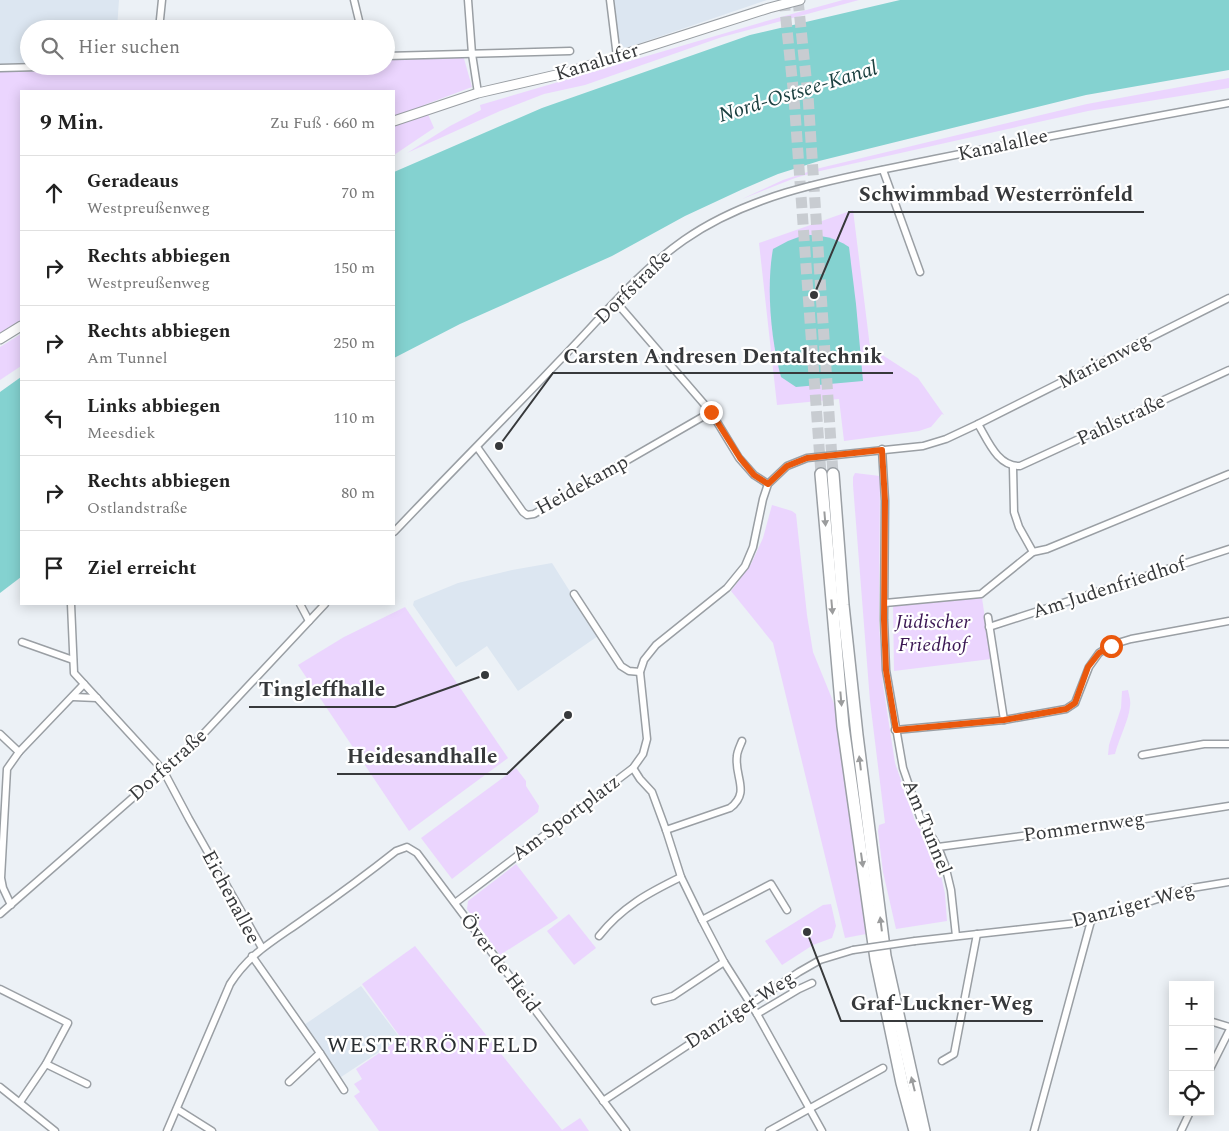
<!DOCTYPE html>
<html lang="de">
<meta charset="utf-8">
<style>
:root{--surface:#fff;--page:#f6f6f6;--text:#222;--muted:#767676;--line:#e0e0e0}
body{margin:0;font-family:Spectral,serif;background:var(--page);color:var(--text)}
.controls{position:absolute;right:15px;bottom:15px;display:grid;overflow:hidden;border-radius:0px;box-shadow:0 2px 12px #0003}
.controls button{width:45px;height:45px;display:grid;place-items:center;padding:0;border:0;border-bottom:1px solid var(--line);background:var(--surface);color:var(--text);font:25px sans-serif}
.stop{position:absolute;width:15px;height:15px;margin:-11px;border:4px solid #ea580c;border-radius:50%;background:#fff}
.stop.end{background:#ea580c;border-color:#fff;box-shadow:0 1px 5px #0008}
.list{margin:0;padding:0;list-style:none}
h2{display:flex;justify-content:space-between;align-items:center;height:65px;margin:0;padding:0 20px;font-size:21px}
h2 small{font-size:16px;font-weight:400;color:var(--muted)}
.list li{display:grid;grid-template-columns:32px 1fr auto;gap:15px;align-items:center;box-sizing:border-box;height:75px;padding:0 20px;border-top:1px solid var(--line)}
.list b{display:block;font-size:19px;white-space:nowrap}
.list p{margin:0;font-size:16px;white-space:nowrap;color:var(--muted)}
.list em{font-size:16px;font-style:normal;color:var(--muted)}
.icon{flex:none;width:28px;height:28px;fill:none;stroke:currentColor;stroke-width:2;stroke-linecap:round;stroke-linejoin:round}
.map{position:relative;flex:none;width:1229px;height:1131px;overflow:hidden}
.search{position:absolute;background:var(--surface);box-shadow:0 2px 12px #0003;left:20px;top:20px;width:375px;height:55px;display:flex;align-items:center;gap:12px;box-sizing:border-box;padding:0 18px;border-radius:28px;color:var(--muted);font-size:19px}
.panel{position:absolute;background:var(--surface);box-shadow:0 2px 12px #0003;left:20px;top:90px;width:375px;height:515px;border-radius:0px}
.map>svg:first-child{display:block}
.built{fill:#dce6f1}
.green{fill:#ebd5fe}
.water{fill:#84d2d0}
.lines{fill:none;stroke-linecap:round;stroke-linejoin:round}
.trunk-tunnel{stroke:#c8ccd1;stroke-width:11;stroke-dasharray:11 5.5;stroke-linecap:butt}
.minor-casing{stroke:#9a9fa4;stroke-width:9}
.tertiary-casing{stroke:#9a9fa4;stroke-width:11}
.trunk-casing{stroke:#9a9fa4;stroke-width:14}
.minor{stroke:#fff;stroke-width:6}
.tertiary{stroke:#fff;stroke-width:9}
.trunk{stroke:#fff;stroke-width:11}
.minor-bridge-casing{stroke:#9a9fa4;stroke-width:9;stroke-linecap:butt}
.minor-bridge{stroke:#fff;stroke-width:6}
.oneway{fill:#9b9c9d}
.route{stroke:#ea580c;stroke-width:6}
.labels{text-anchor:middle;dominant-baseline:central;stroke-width:4.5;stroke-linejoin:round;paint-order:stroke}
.street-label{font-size:20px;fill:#37393b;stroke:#fff}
.park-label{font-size:20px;font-style:italic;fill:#3b1753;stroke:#fff}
.water-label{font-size:21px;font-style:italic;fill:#1b4040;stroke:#fff}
.quarter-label{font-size:22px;letter-spacing:1px;fill:#2a2e32;stroke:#fff}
.leader{fill:none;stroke:#37393b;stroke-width:2}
.callout-dot{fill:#37393b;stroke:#fff;stroke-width:2}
.callout-label{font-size:21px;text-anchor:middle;font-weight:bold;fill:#37393b;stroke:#fff;stroke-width:4.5;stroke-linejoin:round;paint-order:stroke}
</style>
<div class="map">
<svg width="1229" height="1131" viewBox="0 0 1229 1131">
<rect width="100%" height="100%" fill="#ecf1f6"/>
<g class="built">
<path d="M0,0h119l-2,29h-88v35l-29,1z"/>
<path d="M614,0h153l-141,48 -7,-4z"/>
<path d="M552,563l46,73 -80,55 -31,-45 -31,21 -43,-62 1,-4 44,-18 54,-13z"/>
<path d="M361,986l39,52 -59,39 -37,-52z"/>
</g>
<g class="green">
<path d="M843,0h16l-137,37 -137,48 -41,9 -44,17 -93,42 43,-27 31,-16 -1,-5 290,-85z"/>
<path d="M463,55l9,32 -48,18 10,23 -40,27v-64h-373v240l-21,13v-273l78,1 135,-6h173v-7z"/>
<path d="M1229,78v10l-141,23 -268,60 -25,7 -53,21 41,-19 37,-12 267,-64z"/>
<path d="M853,210l17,137 48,31 26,37 -2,-1 -11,13 -12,4 -75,10 -5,-42 -62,6 -18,-162z"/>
<path d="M21,334v32l-21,14v-33z"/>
<path d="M855,473l25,3 -1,148 4,61 12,78 20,58 18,28 7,22 5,23 2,27 -51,8 -13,-57 -5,-41 1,-6 6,-2 -15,-122 -17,-216v-8z"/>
<path d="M772,505l20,6 4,3 11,101 6,37 22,54 17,109 14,119 -21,4 -72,-295 -42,-52 20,-27 12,-26z"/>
<path d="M982,598l9,61 -97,12 -1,-67z"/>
<path d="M405,607l103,151 -99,73 -111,-166 46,-28z"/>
<path d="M1128,690c1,5 3,11 2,16 -1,14 -11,32 -15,48l-7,1 1,-10 12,-37 1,-17z"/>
<path d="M516,768l10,13v5l13,20 -1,6 -86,67 -31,-41z"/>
<path d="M516,864l42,54 -58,37 -33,-46 1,-8z"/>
<path d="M831,904l5,22 -4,12 -19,7 -31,20 -17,-24 58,-36z"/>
<path d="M569,914l27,34 -22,17 -27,-34z"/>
<path d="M415,946l147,184 18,-12 9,13h-210l-25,-35 6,-4 -6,-8 8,-5 -6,-10 45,-31 -39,-54z"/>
</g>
<g class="water">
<path d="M900,0h329v70l-143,25 -267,66 -41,13 -35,15 -58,27 -73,40 -152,68 -66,34v-186l148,-64 208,-73z"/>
<path d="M804,235c17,0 30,2 45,12l7,57 7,77 -67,6 -15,-10c-10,-36 -15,-90 -8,-128l15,-8z"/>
<path d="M21,377v200l-21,16v-201z"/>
</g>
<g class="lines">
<g class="trunk-tunnel">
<path d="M784,0l10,98 27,376"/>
<path d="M798,0l10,96 25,378"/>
</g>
<g class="minor-casing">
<g id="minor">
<path d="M354,0l7,29"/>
<path d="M468,0l4,54 6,39"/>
<path d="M610,0l7,57"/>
<path d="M159,29l3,-29"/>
<path d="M386,56l184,-5"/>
<path d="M0,68l77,-2"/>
<path d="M883,170l37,102"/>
<path d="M616,302l95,110 28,46 15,17 14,9"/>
<path d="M978,424c10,17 20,43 42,42l209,-96"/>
<path d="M477,447l46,65 4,3 7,-1 177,-102"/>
<path d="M882,449l3,52 -1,119 2,50 17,98 17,49 18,30 7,18 6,25 5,46"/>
<path d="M1013,467l1,45 5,15 14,25"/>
<path d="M394,532c55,-58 112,-115 167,-173 40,-41 76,-86 123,-119 73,-51 166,-63 251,-81 98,-20 196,-38 294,-56"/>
<path d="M574,594l47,72 8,5 11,1"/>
<path d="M885,603l96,-9 52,-42 14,-3 182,-75"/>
<path d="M71,604l3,69 89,97 26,49 73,129"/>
<path d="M300,604l9,17"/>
<path d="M988,617l16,103"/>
<path d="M989,627l240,-78"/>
<path d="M22,642l51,18"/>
<path d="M73,697l24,1"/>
<path d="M895,730l109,-10 62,-11 9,-6 14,-36 10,-14 12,-8 20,-6 98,-18"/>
<path d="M0,734l19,18"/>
<path d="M1142,755l62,-11h25"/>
<path d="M633,768l7,11 12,13 14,38 15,47 21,43 22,42 33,52 65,117"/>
<path d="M666,830l64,-22c21,-16 4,-31 7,-52 0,-4 3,-10 5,-15"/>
<path d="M938,847l175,-23 116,-18"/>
<path d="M455,903l178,-135 10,-14 4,-15 -7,-67 4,-12 12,-15 71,-57 18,-22 8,-19 10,-48 5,-15 19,-18 20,-8 116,-12 23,-7 32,-15 251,-126"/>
<path d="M11,905l-8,-17 -2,-10 6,-109 12,-17 65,-68"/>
<path d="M0,914l193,-169 132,-141"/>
<path d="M702,920l69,-36 16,26"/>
<path d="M599,936c23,-29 49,-43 82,-59"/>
<path d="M915,941l171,-19 106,-34 37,-6"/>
<path d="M252,956l68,97 24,37"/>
<path d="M0,989l68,34 -22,41 -26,38"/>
<path d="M655,1001l18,-5 51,-34"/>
<path d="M757,1014l42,-25 13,-6"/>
<path d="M1213,1022l16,5"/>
<path d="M942,1061l12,-7 23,-120"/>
<path d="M46,1064l41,20"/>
<path d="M1210,1069l19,-38"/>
<path d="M289,1082l31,-29"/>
<path d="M0,1087l55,44"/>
<path d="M603,1101l196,-129 21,-12 33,-10"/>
<path d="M177,1109l35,22"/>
<path d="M167,1131l63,-147c20,-32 47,-45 77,-67 30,-21 60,-43 89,-66l11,-4 10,6 209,278"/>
<path d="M769,1131l114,-63"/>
<path d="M1034,1131l57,-210"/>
<path d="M1181,1131l9,-19"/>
</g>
</g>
<g class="tertiary-casing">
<g id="tertiary">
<path d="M394,121l84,-28 91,-21 200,-64 31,-8"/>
<path d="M0,339l21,-13"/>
</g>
</g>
<g class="trunk-casing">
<g id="trunk">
<path d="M821,474l22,252 33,233 26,124 13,48"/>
<path d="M833,474l10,131 14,130 28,221 39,175"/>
</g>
</g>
<use href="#minor" class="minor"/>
<use href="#tertiary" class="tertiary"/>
<use href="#trunk" class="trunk"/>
<g class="minor-bridge-casing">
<path id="minor-bridge" d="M853,950l62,-9"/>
</g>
<use href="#minor-bridge" class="minor-bridge"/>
</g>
<defs><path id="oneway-solid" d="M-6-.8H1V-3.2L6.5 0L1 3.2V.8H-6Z" transform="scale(1.25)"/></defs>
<g class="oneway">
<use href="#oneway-solid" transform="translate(825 519) rotate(85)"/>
<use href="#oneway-solid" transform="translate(832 607) rotate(85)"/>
<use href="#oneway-solid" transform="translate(841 699) rotate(85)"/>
<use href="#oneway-solid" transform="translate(860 763) rotate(-97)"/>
<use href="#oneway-solid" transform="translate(862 860) rotate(82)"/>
<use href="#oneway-solid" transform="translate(881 924) rotate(-97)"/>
<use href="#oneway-solid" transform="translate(913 1084) rotate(-104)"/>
</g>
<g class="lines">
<path class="route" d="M711,412l29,46 14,17 14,9 19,-18 20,-8 75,-8 3,51 -1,119 2,50 10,60 108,-10 62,-11 9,-6 13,-36 11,-14 12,-7"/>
</g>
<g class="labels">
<g class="street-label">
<text transform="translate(597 62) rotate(-17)">Kanalufer</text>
<text transform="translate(1003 145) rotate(-12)">Kanalallee</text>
<text transform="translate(633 287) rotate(-44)">Dorfstraße</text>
<text transform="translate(1104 361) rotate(-27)">Marienweg</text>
<text transform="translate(1121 420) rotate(-25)">Pahlstraße</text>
<text transform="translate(582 485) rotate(-29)">Heidekamp</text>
<text transform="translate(1109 588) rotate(-18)">Am Judenfriedhof</text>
<text transform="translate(168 765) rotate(-42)">Dorfstraße</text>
<text transform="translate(566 818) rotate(-37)">Am Sportplatz</text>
<text transform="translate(927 827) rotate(68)">Am Tunnel</text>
<text transform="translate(1084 827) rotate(-8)">Pommernweg</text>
<text transform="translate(231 897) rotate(62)">Eichenallee</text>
<text transform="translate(1133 905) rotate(-15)">Danziger Weg</text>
<text transform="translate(500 963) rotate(53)">Över de Heid</text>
<text transform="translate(740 1010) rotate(-33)">Danziger Weg</text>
</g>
<g class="park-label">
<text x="933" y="622">Jüdischer<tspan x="933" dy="23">Friedhof</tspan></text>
</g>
<g class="water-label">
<text transform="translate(798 92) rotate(-17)">Nord-Ostsee-Kanal</text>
</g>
<g class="quarter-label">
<text x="433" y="1045">WESTERRÖNFELD</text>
</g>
</g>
<path class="leader" d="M814 295L849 212H1144M499 446L553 373H893M485 675L395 707H249M568 715L507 774H337M807 932L841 1021H1043"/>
<g class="callout-dot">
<circle cx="814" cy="295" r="5"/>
<circle cx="499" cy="446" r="5"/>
<circle cx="485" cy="675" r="5"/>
<circle cx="568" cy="715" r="5"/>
<circle cx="807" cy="932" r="5"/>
</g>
<g class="callout-label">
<text x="996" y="201">Schwimmbad Westerrönfeld</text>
<text x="723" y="363">Carsten Andresen Dentaltechnik</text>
<text x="322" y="696">Tingleffhalle</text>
<text x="422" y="763">Heidesandhalle</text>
<text x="942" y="1010">Graf-Luckner-Weg</text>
</g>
</svg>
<div class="controls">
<button>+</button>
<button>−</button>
<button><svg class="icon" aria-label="locate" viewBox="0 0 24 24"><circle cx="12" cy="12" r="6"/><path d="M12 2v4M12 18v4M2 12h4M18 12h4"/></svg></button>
</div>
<div class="stop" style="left:1111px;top:646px"></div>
<div class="stop end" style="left:711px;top:412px"></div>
<div class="search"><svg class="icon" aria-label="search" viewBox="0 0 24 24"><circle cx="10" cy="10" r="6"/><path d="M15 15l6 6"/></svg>Hier suchen</div>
<section class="panel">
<h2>9 Min.<small>Zu Fuß · 660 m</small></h2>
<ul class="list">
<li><svg class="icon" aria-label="ahead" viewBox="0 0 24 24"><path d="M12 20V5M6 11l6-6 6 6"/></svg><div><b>Geradeaus</b><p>Westpreußenweg</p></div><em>70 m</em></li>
<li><svg class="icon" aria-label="right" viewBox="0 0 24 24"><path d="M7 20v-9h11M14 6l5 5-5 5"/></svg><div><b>Rechts abbiegen</b><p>Westpreußenweg</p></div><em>150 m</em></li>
<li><svg class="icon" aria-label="right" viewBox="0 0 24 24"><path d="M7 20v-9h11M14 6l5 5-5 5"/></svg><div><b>Rechts abbiegen</b><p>Am Tunnel</p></div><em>250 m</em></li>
<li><svg class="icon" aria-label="left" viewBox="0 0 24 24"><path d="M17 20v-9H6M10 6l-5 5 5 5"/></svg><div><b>Links abbiegen</b><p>Meesdiek</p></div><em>110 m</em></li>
<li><svg class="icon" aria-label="right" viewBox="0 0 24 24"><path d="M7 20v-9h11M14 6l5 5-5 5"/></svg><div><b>Rechts abbiegen</b><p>Ostlandstraße</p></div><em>80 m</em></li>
<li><svg class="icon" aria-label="arrive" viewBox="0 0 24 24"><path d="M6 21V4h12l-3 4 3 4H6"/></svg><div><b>Ziel erreicht</b></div></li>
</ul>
</section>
</div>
